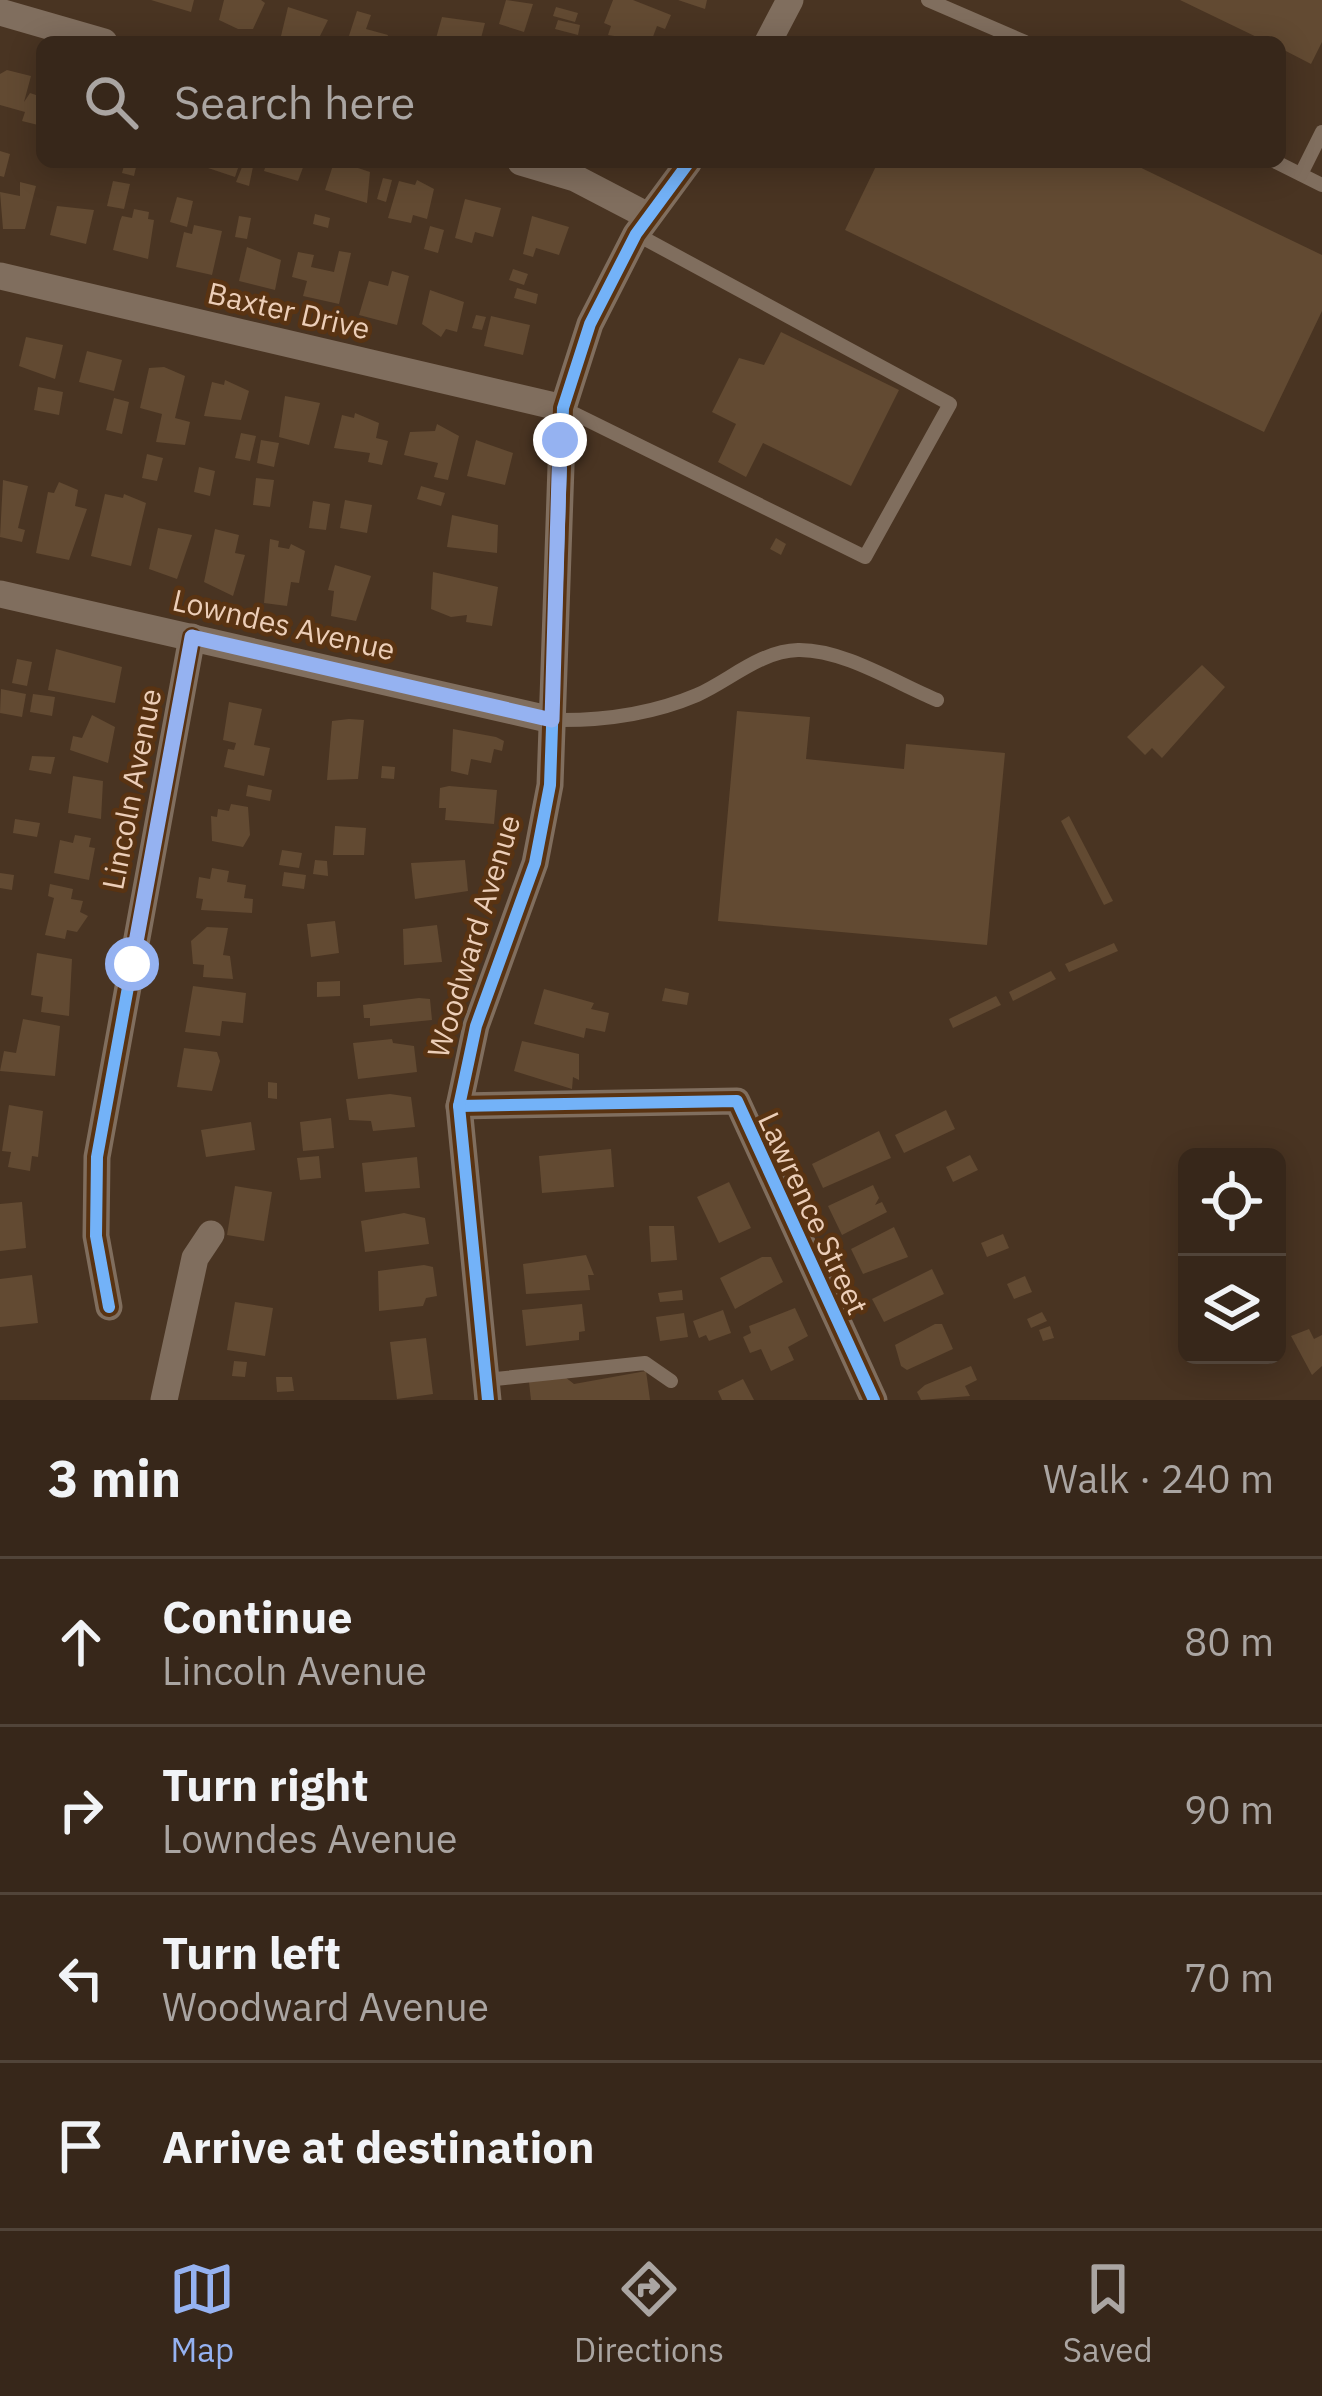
<!DOCTYPE html>
<meta charset="utf-8">
<style>
:root{--surface:#37271a;--page:#3e2f23;--text:#f1f3f6;--muted:#aaa5a2;--line:#514439;--accent:#95b2f1}
body{margin:0;font-family:"IBM Plex Sans",sans-serif;background:var(--page);color:var(--text)}
.controls{position:absolute;right:36px;bottom:36px;display:grid;overflow:hidden;border-radius:18px;box-shadow:0 6px 30px #0003}
.controls button{width:108px;height:108px;display:grid;place-items:center;padding:0;border:0;border-bottom:3px solid var(--line);background:var(--surface);color:var(--text);font:60px sans-serif}
.stop{position:absolute;width:36px;height:36px;margin:-27px;border:9px solid #95b2f1;border-radius:50%;background:#fff}
.stop.end{background:#95b2f1;border-color:#fff;box-shadow:0 3px 12px #0008}
.list{margin:0;padding:0;list-style:none}
h2{display:flex;justify-content:space-between;align-items:center;height:156px;margin:0;padding:0 48px;font-size:51px}
h2 small{font-size:39px;font-weight:400;color:var(--muted)}
.list li{display:grid;grid-template-columns:78px 1fr auto;gap:36px;align-items:center;box-sizing:border-box;height:168px;padding:0 48px;border-top:3px solid var(--line)}
.list b{display:block;font-size:45px;white-space:nowrap}
.list p{margin:0;font-size:39px;white-space:nowrap;color:var(--muted)}
.list em{font-size:39px;font-style:normal;color:var(--muted)}
.icon{flex:none;width:66px;height:66px;fill:none;stroke:currentColor;stroke-width:2;stroke-linecap:round;stroke-linejoin:round}
.map{position:relative;flex:none;width:1322px;height:1400px;overflow:hidden}
.search{position:absolute;background:var(--surface);box-shadow:0 6px 30px #0003;left:36px;right:36px;top:36px;height:132px;display:flex;align-items:center;gap:30px;box-sizing:border-box;padding:0 42px;border-radius:18px;color:var(--muted);font-size:45px}
.sheet{height:828px;background:var(--surface)}
nav{display:flex;justify-content:space-around;align-items:center;box-sizing:border-box;height:168px;border-top:3px solid var(--line);background:var(--surface);font-size:33px;color:var(--muted)}
nav a{display:grid;justify-items:center;gap:6px}
nav .on{color:var(--accent)}
.map>svg:first-child{display:block}
.building{fill:#624a32}
.lines{fill:none;stroke-linecap:round;stroke-linejoin:round}
.lane{stroke:#806e5e;stroke-width:14}
.street{stroke:#806e5e;stroke-width:27}
.cycleway-casing{stroke:#593312;stroke-width:20}
.cycleway{stroke:#73b2f8;stroke-width:12}
.route{stroke:#95b2f1;stroke-width:15}
.labels{text-anchor:middle;dominant-baseline:central;stroke-width:9;stroke-linejoin:round;paint-order:stroke}
.street-label{font-size:30px;fill:#ecceb8;stroke:#593312}
</style>
<div class="map">
<svg width="1322" height="1400" viewBox="0 0 1322 1400">
<rect width="100%" height="100%" fill="#493422"/>
<g class="building">
<path d="M151,0h43l-3,12z"/>
<path d="M224,0h37l4,3 -12,26h-15l-19,-9z"/>
<path d="M506,0l27,4 -9,28 -25,-8z"/>
<path d="M613,0h20l38,15 -6,14 -8,-3 -6,16 -43,-7 3,-9 -7,-3z"/>
<path d="M678,0h29l-2,9z"/>
<path d="M1180,0h142v42l-11,22 -31,-16v-6h-13z"/>
<path d="M288,7l40,13 -11,22 -36,-6z"/>
<path d="M556,7l22,6 -3,9 -22,-6z"/>
<path d="M357,11l14,4 -5,14 22,6 -2,7h-39z"/>
<path d="M442,17l43,6 -5,19h-45z"/>
<path d="M558,20l22,5 -2,10 -23,-6z"/>
<path d="M7,70l24,6 -7,26 6,-9 12,4v29l-20,-5 3,-9 -25,-7v-31z"/>
<path d="M0,151l10,3 -6,23 -4,-1z"/>
<path d="M125,162l12,1 -3,13 -12,-3z"/>
<path d="M190,162h50l-5,15z"/>
<path d="M244,162h10l-5,24 -13,-4z"/>
<path d="M267,162h38l-7,19 -34,-10z"/>
<path d="M334,162h23l-2,5 15,5 -3,31 -42,-13z"/>
<path d="M878,162h251l193,93v56l-58,121 -419,-202z"/>
<path d="M383,178l9,2 -6,22 -9,-3z"/>
<path d="M417,180l17,9 -7,30 -14,-4 -2,8 -23,-5 11,-37 16,4z"/>
<path d="M113,181l17,3 -6,25 -17,-3z"/>
<path d="M20,182l16,4 -11,43h-22l-3,-37 20,4z"/>
<path d="M177,197l16,4 -6,26 -17,-5z"/>
<path d="M465,199l36,9 -8,29 -18,-5 -3,11 -17,-5z"/>
<path d="M57,206l37,4 -8,34 -36,-9z"/>
<path d="M134,209l15,3 -1,7 6,1 -6,39 -35,-9 7,-29 2,-5 10,2z"/>
<path d="M315,214l15,4 -2,10 -15,-4z"/>
<path d="M239,216l12,2 -4,21 -12,-2z"/>
<path d="M532,216l37,11 -10,28 -23,-7 -3,9 -10,-3z"/>
<path d="M194,225l28,6 -10,44 -36,-8 8,-35 8,2z"/>
<path d="M430,226l14,4 -6,23 -14,-4z"/>
<path d="M247,247l34,13 -6,30 -36,-9z"/>
<path d="M339,251l12,2 -12,51 -36,-8 4,-15 -15,-4 6,-25 16,3 -3,12 23,5z"/>
<path d="M513,269l15,5 -4,11 -15,-5z"/>
<path d="M392,271l17,5 -12,49 -38,-10 10,-34 19,5z"/>
<path d="M517,288l21,6 -2,10 -22,-6z"/>
<path d="M430,290l34,12 -7,30 -11,-3 -5,8 -19,-13z"/>
<path d="M476,315l10,2 -4,13 -10,-2z"/>
<path d="M491,316l39,9 -7,30 -39,-9z"/>
<path d="M781,332l118,58 -48,96 -88,-43 -17,34 -28,-15 18,-38 -24,-12 27,-54 25,7z"/>
<path d="M26,337l37,8 -8,34 -36,-13z"/>
<path d="M87,351l35,9 -8,31 -35,-9z"/>
<path d="M164,367l21,9 -10,42 15,4 -5,23 -29,-3 6,-28 -22,-6 9,-40z"/>
<path d="M225,380l24,11 -8,29 -37,-4 8,-34 12,3z"/>
<path d="M38,387l25,5 -4,23 -25,-5z"/>
<path d="M285,396l35,7 -11,42 -30,-8z"/>
<path d="M114,398l15,4 -7,32 -16,-4z"/>
<path d="M355,413l24,10 -3,15 12,3 -6,24 -14,-3 2,-9 -36,-5 8,-33 12,3z"/>
<path d="M437,424l22,12 -11,44 -14,-3 4,-14 -34,-8 6,-23 25,-1z"/>
<path d="M241,433l15,3 -6,25 -15,-3z"/>
<path d="M261,440l18,3 -5,24 -17,-4z"/>
<path d="M476,440l37,13 -8,32 -38,-9z"/>
<path d="M147,454l16,4 -6,23 -15,-3z"/>
<path d="M199,467l16,4 -5,25 -16,-4z"/>
<path d="M256,478l18,2 -4,27 -17,-2z"/>
<path d="M3,480l25,6 -10,42 7,2 -3,12 -22,-5z"/>
<path d="M59,482l19,8 -3,16 12,3 -18,51 -33,-7 12,-61 6,1z"/>
<path d="M421,486l24,7 -4,13 -24,-7z"/>
<path d="M105,494l18,4 1,-4 22,9 -15,63 -40,-10z"/>
<path d="M345,500l27,5 -5,28 -27,-5z"/>
<path d="M313,501l17,3 -4,26 -17,-2z"/>
<path d="M452,515l46,10 -1,28 -50,-6z"/>
<path d="M158,528l34,7 -15,44 -28,-10z"/>
<path d="M215,529l24,6 -4,18 10,2 -12,41 -29,-14z"/>
<path d="M776,538l10,6 -5,11 -11,-6z"/>
<path d="M270,539l9,2 -1,6 11,2 2,-5 14,7 -6,32 -8,-1 -4,24 -23,-3z"/>
<path d="M335,565l36,11 -15,45 -25,-5 3,-25 -6,-1z"/>
<path d="M433,572l65,15 -6,39 -26,-4 1,-7 -16,2 -20,-8z"/>
<path d="M56,649l66,18 -7,36 -67,-13z"/>
<path d="M17,659l15,3 -5,24 -15,-3z"/>
<path d="M1202,665l23,22 -63,71 -10,-10 -7,7 -18,-18z"/>
<path d="M1,689l25,5 -4,23 -22,-4z"/>
<path d="M33,694l22,3 -3,19 -22,-4z"/>
<path d="M229,702l33,7 -8,36 16,3 -6,28 -40,-9 4,-18 6,1 2,-7 -13,-3z"/>
<path d="M737,711l73,6 -4,42 98,10 2,-25 99,9 -18,192 -269,-24z"/>
<path d="M92,715l23,12 -7,36 -38,-13 3,-14 9,2z"/>
<path d="M349,719l15,1 -6,59 -31,1 5,-59z"/>
<path d="M453,729l43,8 8,4 -2,10 -8,-2 -3,14 -20,-4 -3,16 -17,-4z"/>
<path d="M32,756l23,1 -4,17 -22,-4z"/>
<path d="M382,766l13,1 -1,12 -13,-1z"/>
<path d="M73,776l30,5 -2,38 -33,-6z"/>
<path d="M248,785l24,5 -2,11 -24,-5z"/>
<path d="M449,786l48,4 -3,34 -49,-4 1,-12h-7l1,-20z"/>
<path d="M231,804l17,3 2,28 -7,12 -31,-6 -1,-25 6,1 1,-8 11,2z"/>
<path d="M1069,816l44,85 -9,4 -43,-84z"/>
<path d="M15,819l25,4 -3,14 -24,-4z"/>
<path d="M335,826l31,2 -2,27h-31z"/>
<path d="M75,835l16,3 -2,9 6,1 -6,32 -35,-7 6,-33 13,3z"/>
<path d="M282,850l20,3 -3,15 -20,-3z"/>
<path d="M315,860l12,1 1,15 -15,-2z"/>
<path d="M465,860l3,31 -53,8 -4,-36z"/>
<path d="M212,868l17,3 -2,11 19,3 -2,13 9,1 -1,14 -51,-3 2,-11 -7,-1 3,-21 11,2z"/>
<path d="M284,872l22,3 -2,14 -22,-3z"/>
<path d="M0,873l14,2 -2,15 -12,-2z"/>
<path d="M50,884l23,5 -2,10 12,2 -3,11 8,4 -11,16 -10,-2 -2,9 -20,-4 9,-37 -6,-2z"/>
<path d="M335,921l4,32 -28,4 -4,-33z"/>
<path d="M437,925l5,37 -38,3 -1,-36z"/>
<path d="M207,927l21,1 -5,27 7,1 3,23 -30,-2 1,-12 -11,-1 -2,-23z"/>
<path d="M1114,943l4,8 -49,21 -4,-8z"/>
<path d="M37,953l35,6 -3,57 -28,-4 2,-15 -12,-2z"/>
<path d="M1051,971l5,8 -43,22 -4,-9z"/>
<path d="M340,981v15l-23,1v-15z"/>
<path d="M193,986l53,7 -3,30 -21,-2 -2,15 -35,-4z"/>
<path d="M665,988l24,5 -2,12 -25,-4z"/>
<path d="M544,989l50,14 -3,6 18,4 -4,19 -19,-4 -2,10 -50,-14z"/>
<path d="M996,996l5,9 -48,23 -4,-9z"/>
<path d="M419,998l11,1 2,21 -62,6v-8h-6l-1,-13z"/>
<path d="M23,1019l37,7 -5,50 -55,-5 4,-20 12,2z"/>
<path d="M392,1039l1,4 21,3 3,26 -59,7 -5,-36z"/>
<path d="M522,1041l57,13v26l-6,-3 -1,12 -58,-18z"/>
<path d="M184,1048l33,4 3,9 -8,30 -35,-4z"/>
<path d="M268,1082l9,1v16l-9,-1z"/>
<path d="M390,1094l21,3 4,30 -42,4 -2,-10 -22,-1 -3,-21z"/>
<path d="M9,1105l34,6 -5,46 -6,-1 -2,15 -22,-4 3,-15 -9,-1z"/>
<path d="M946,1110l9,19 -51,24 -9,-18z"/>
<path d="M331,1118l3,30 -31,3 -3,-29z"/>
<path d="M251,1122l4,28 -49,7 -5,-27z"/>
<path d="M879,1131l12,27 -68,30 -11,-24z"/>
<path d="M611,1149l3,38 -72,6 -3,-37z"/>
<path d="M970,1155l8,15 -25,12 -7,-15z"/>
<path d="M319,1156l2,22 -21,2 -3,-22z"/>
<path d="M417,1157l3,31 -55,4 -3,-29z"/>
<path d="M729,1182l22,46 -32,15 -22,-46z"/>
<path d="M873,1185l6,13 -4,7 7,-3 5,10 -45,23 -14,-29z"/>
<path d="M235,1186l37,6 -8,49 -37,-6z"/>
<path d="M22,1202l4,46 -26,3v-47z"/>
<path d="M404,1213l21,5 4,26 -64,8 -4,-31z"/>
<path d="M649,1226h25l3,34 -26,2z"/>
<path d="M894,1227l14,30 -45,17 -12,-25z"/>
<path d="M1003,1234l6,14 -22,9 -6,-14z"/>
<path d="M586,1255l8,20h-6l2,15 -64,4 -3,-30z"/>
<path d="M762,1257h9l12,25 -48,27 -15,-31z"/>
<path d="M424,1265l9,2 4,29 -11,2 -3,8 -44,5 -1,-40z"/>
<path d="M932,1269l12,25 -60,28 -12,-23z"/>
<path d="M32,1275l6,48 -38,4v-48z"/>
<path d="M1025,1276l7,16 -18,7 -7,-15z"/>
<path d="M682,1290l1,10 -23,2 -2,-9z"/>
<path d="M235,1302l38,6 -8,48 -38,-6z"/>
<path d="M582,1304l3,27 -6,1v8l-53,6 -4,-36z"/>
<path d="M795,1308l13,28 -20,11 6,13 -23,11 -10,-22 -11,4 -7,-16 8,-4 -2,-7z"/>
<path d="M723,1310l8,23 -22,8 -3,-6 -7,3 -6,-17z"/>
<path d="M1042,1312l5,9 -16,7 -4,-9z"/>
<path d="M684,1313l4,24 -28,4 -4,-24z"/>
<path d="M935,1324h7l11,25 -46,21 -6,-4 -6,-21z"/>
<path d="M1050,1326l4,12 -11,3 -4,-11z"/>
<path d="M1309,1329l5,10 8,-4v31l-10,9 -21,-39z"/>
<path d="M426,1338l7,56 -36,5 -7,-57z"/>
<path d="M234,1361l13,1 -2,15 -13,-1z"/>
<path d="M971,1366l6,14 -12,6 5,10 -49,4 -4,-8 8,-7z"/>
<path d="M646,1371l4,29h-119l-2,-18 36,-5 9,7z"/>
<path d="M276,1377h16l2,14 -17,1z"/>
<path d="M743,1379l11,21h-32l-4,-9z"/>
</g>
<g class="lines">
<g class="lane">
<path d="M928,0l97,42"/>
<path d="M1276,162l46,23"/>
<path d="M1301,174l21,-42"/>
<path d="M563,408l302,149 85,-153 -314,-170"/>
<path d="M552,720c51,1 98,-5 145,-25 32,-14 63,-44 101,-45 45,-1 98,33 139,50"/>
<path d="M486,1380l159,-17 26,18"/>
</g>
<g class="street">
<path d="M0,12l104,30"/>
<path d="M768,42l22,-42"/>
<path d="M521,162l54,16 71,37"/>
<path d="M0,276l563,132"/>
<path d="M0,594l552,126"/>
<path d="M459,1106l278,-5 137,299"/>
<path d="M109,1307l-13,-71 1,-79 95,-520"/>
<path d="M164,1400l31,-142 16,-24"/>
<path d="M488,1400l-29,-294 17,-80 59,-163 15,-78 13,-377 27,-84 46,-90 53,-72"/>
</g>
<g class="cycleway-casing">
<g id="cycleway">
<path d="M459,1106l278,-5 137,299"/>
<path d="M109,1307l-13,-71 1,-79 95,-520"/>
<path d="M488,1400l-29,-294 17,-80 59,-163 15,-78 13,-377 27,-84 46,-90 53,-72"/>
</g>
</g>
<use href="#cycleway" class="cycleway"/>
</g>
<g class="lines">
<path class="route" d="M132,964l60,-327 360,83 8,-280"/>
</g>
<g class="labels">
<g class="street-label">
<text transform="translate(289 310) rotate(13)">Baxter Drive</text>
<text transform="translate(284 624) rotate(13)">Lowndes Avenue</text>
<text transform="translate(131 789) rotate(-79)">Lincoln Avenue</text>
<text transform="translate(473 936) rotate(-73)">Woodward Avenue</text>
<text transform="translate(814 1213) rotate(65)">Lawrence Street</text>
</g>
</g>
</svg>
<div class="controls">
<button><svg class="icon" aria-label="locate" viewBox="0 0 24 24"><circle cx="12" cy="12" r="6"/><path d="M12 2v4M12 18v4M2 12h4M18 12h4"/></svg></button>
<button><svg class="icon" aria-label="layers" viewBox="0 0 24 24"><path d="M12 4l9 5-9 5-9-5zM3 14l9 5 9-5"/></svg></button>
</div>
<div class="stop" style="left:132px;top:964px"></div>
<div class="stop end" style="left:560px;top:440px"></div>
<div class="search"><svg class="icon" aria-label="search" viewBox="0 0 24 24"><circle cx="10" cy="10" r="6"/><path d="M15 15l6 6"/></svg>Search here</div>
</div>
<section class="sheet">
<h2>3 min<small>Walk · 240 m</small></h2>
<ul class="list">
<li><svg class="icon" aria-label="ahead" viewBox="0 0 24 24"><path d="M12 20V5M6 11l6-6 6 6"/></svg><div><b>Continue</b><p>Lincoln Avenue</p></div><em>80 m</em></li>
<li><svg class="icon" aria-label="right" viewBox="0 0 24 24"><path d="M7 20v-9h11M14 6l5 5-5 5"/></svg><div><b>Turn right</b><p>Lowndes Avenue</p></div><em>90 m</em></li>
<li><svg class="icon" aria-label="left" viewBox="0 0 24 24"><path d="M17 20v-9H6M10 6l-5 5 5 5"/></svg><div><b>Turn left</b><p>Woodward Avenue</p></div><em>70 m</em></li>
<li><svg class="icon" aria-label="arrive" viewBox="0 0 24 24"><path d="M6 21V4h12l-3 4 3 4H6"/></svg><div><b>Arrive at destination</b></div></li>
</ul>
</section>
<nav>
<a class="on"><svg class="icon" aria-label="map" viewBox="0 0 24 24"><path d="M3 6l6-2 6 2 6-2v14l-6 2-6-2-6 2zM9 4v14M15 6v14"/></svg>Map</a>
<a><svg class="icon" aria-label="directions" viewBox="0 0 24 24"><path d="M12 3l9 9-9 9-9-9zM9 14v-3h6M13 9l2 2-2 2"/></svg>Directions</a>
<a><svg class="icon" aria-label="saved" viewBox="0 0 24 24"><path d="M7 4h10v16l-5-4-5 4z"/></svg>Saved</a>
</nav>
